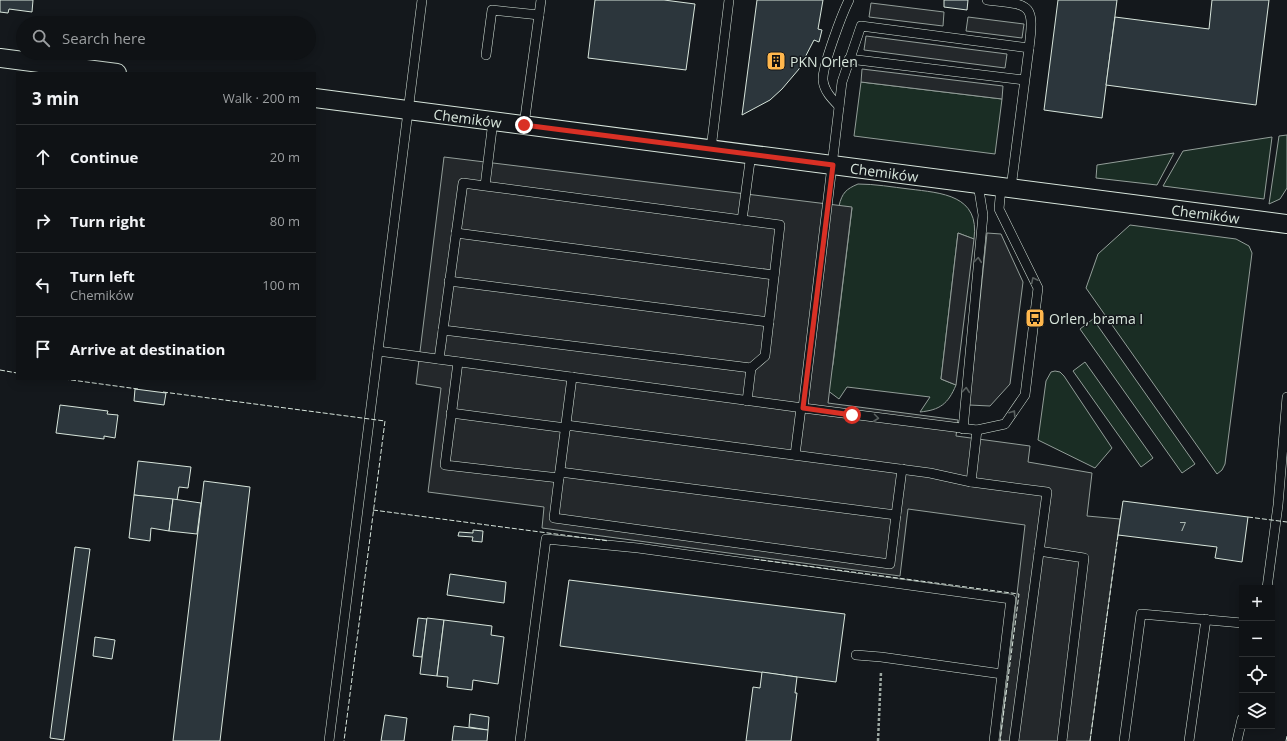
<!DOCTYPE html>
<meta charset="utf-8">
<style>
:root{--surface:#0f1215;--page:#1d2022;--text:#f1f3f6;--muted:#9b9ea0;--line:#2f3234}
body{margin:0;font-family:"Open Sans",sans-serif;background:var(--page);color:var(--text)}
.controls{position:absolute;right:12px;bottom:12px;display:grid;overflow:hidden;border-radius:0px;box-shadow:0 2px 10px #0003}
.controls button{width:36px;height:36px;display:grid;place-items:center;padding:0;border:0;border-bottom:1px solid var(--line);background:var(--surface);color:var(--text);font:20px sans-serif}
.stop{position:absolute;width:12px;height:12px;margin:-9px;border:3px solid #d93025;border-radius:50%;background:#fff}
.stop.end{background:#d93025;border-color:#fff;box-shadow:0 1px 4px #0008}
.list{margin:0;padding:0;list-style:none}
h2{display:flex;justify-content:space-between;align-items:center;height:52px;margin:0;padding:0 16px;font-size:17px}
h2 small{font-size:13px;font-weight:400;color:var(--muted)}
.list li{display:grid;grid-template-columns:26px 1fr auto;gap:12px;align-items:center;box-sizing:border-box;height:64px;padding:0 16px;border-top:1px solid var(--line)}
.list b{display:block;font-size:15px;white-space:nowrap}
.list p{margin:0;font-size:13px;white-space:nowrap;color:var(--muted)}
.list em{font-size:13px;font-style:normal;color:var(--muted)}
.icon{flex:none;width:22px;height:22px;fill:none;stroke:currentColor;stroke-width:2;stroke-linecap:round;stroke-linejoin:round}
.map{position:relative;flex:none;width:1287px;height:741px;overflow:hidden}
.search{position:absolute;background:var(--surface);box-shadow:0 2px 10px #0003;left:16px;top:16px;width:300px;height:44px;display:flex;align-items:center;gap:10px;box-sizing:border-box;padding:0 14px;border-radius:22px;color:var(--muted);font-size:15px}
.panel{position:absolute;background:var(--surface);box-shadow:0 2px 10px #0003;left:16px;top:72px;width:300px;height:308px;border-radius:0px}
.map>svg:first-child{display:block}
.green{fill:#1a2d24;stroke:#939e99}
.parking{fill:#24282b;stroke:#939e99}
.building{fill:#2c363c;stroke:#d8e6dc}
.lines{fill:none;stroke-linecap:round;stroke-linejoin:round}
.service-casing{stroke:#d8e6dc;stroke-width:10}
.minor-casing{stroke:#d8e6dc;stroke-width:20}
.path{stroke:#9da8a2;stroke-width:2.5;stroke-dasharray:3 2;stroke-linecap:butt}
.service{stroke:#14181c;stroke-width:9}
.minor{stroke:#14181c;stroke-width:18}
.fence{stroke:#d8e6dc;stroke-width:1;stroke-dasharray:5 2;stroke-linecap:butt}
.oneway{stroke:#59605f}
.route{stroke:#d93025;stroke-width:5}
.labels{text-anchor:middle;dominant-baseline:central;stroke-width:3;stroke-linejoin:round;paint-order:stroke}
.number-label{font-size:12px;fill:#adbab4}
.poi-label{font-size:14px;fill:#d8e6dc;stroke:#14181c;text-anchor:start}
.street-label{font-size:14px;fill:#d8e6dc;stroke:#14181c}
</style>
<div class="map">
<svg width="1287" height="741" viewBox="0 0 1287 741">
<rect width="100%" height="100%" fill="#14181c"/>
<g class="green">
<path d="M861,82l141,17 -7,55 -141,-18z"/>
<path d="M1287,135v53l-7,11 -11,5 10,-68z"/>
<path d="M1272,137l-8,62 -101,-13 20,-35z"/>
<path d="M1174,153l-17,32 -61,-7 1,-13z"/>
<path d="M858,184c17,0 34,3 51,5 33,4 71,6 65,50l-16,-6 -17,146 15,6c-8,19 -16,25 -36,27l10,-15 -83,-10 -8,12 -12,-9 6,-26 19,-156 -13,-2c3,-13 7,-17 19,-22z"/>
<path d="M1130,225l106,14 13,7 3,7 -27,211 -3,6 -5,4 -131,-186 12,-34z"/>
<path d="M1093,319l102,145 -13,9 -102,-144z"/>
<path d="M1085,362l68,96 -12,9 -68,-96z"/>
<path d="M1055,371l5,1 4,4 48,72 -17,20 -57,-28 8,-59 5,-9z"/>
</g>
<g class="parking">
<path d="M871,3l73,9 -1,14 -74,-9z"/>
<path d="M968,17l56,7 -2,14 -56,-7z"/>
<path d="M866,36l141,18 -2,14 -141,-18z"/>
<path d="M862,69l141,17 -1,13 -141,-17z"/>
<path d="M444,157l408,50 -24,196 130,17 -2,16 74,10 -2,16 64,11 -5,43 33,3 -30,222h-90l25,-216 -117,-16 -8,67 -358,-48 2,-21 -116,-15 13,-104 -25,-4z"/>
<path d="M958,233l16,6 -18,146 -15,-6z"/>
<path d="M987,233l14,1 22,48 -13,102 -20,22 -21,-1z"/>
</g>
<g class="building">
<path d="M0,0h33l-1,12 -23,-3 -1,4 -8,-1z"/>
<path d="M595,0h69l31,4 -9,66 -98,-12z"/>
<path d="M757,0h66l-5,29 4,1 -3,12 -5,-2 -15,29 -17,20 -12,11 -28,15z"/>
<path d="M944,0h24l-1,10 -23,-3z"/>
<path d="M1058,0h59l-15,118 -58,-8z"/>
<path d="M1212,0h57l-13,105 -150,-20 9,-68 94,12z"/>
<path d="M135,389l31,4 -2,12 -30,-4z"/>
<path d="M60,405l48,6 -1,3 11,1 -3,23 -11,-2v3l-48,-6z"/>
<path d="M138,461l53,6 -3,21 -9,-1 -2,13 -43,-5z"/>
<path d="M204,481l46,6 -30,254h-47z"/>
<path d="M134,495l39,4 -4,32 -18,-3 -1,13 -21,-3z"/>
<path d="M173,499l28,4 -4,31 -28,-3z"/>
<path d="M1123,501l125,16 -6,45 -27,-4 2,-11 -99,-12z"/>
<path d="M473,530l10,1 -1,11 -10,-1 1,-4 -15,-1 1,-4 14,1z"/>
<path d="M75,547l15,2 -26,191 -14,-2z"/>
<path d="M450,574l56,8 -2,21 -57,-8z"/>
<path d="M569,580l276,34 -9,68 -276,-36z"/>
<path d="M418,618l9,1 -5,38 -9,-1z"/>
<path d="M427,618l17,2 -7,56 -17,-2z"/>
<path d="M444,620l48,6 -1,9 13,2 -6,47 -25,-4 -1,10 -25,-3 1,-10 -11,-1z"/>
<path d="M95,637l20,3 -3,19 -19,-3z"/>
<path d="M762,672l35,5 -2,16h2l-6,48h-45l7,-54 7,1z"/>
<path d="M470,714l19,3 -1,13 -19,-3z"/>
<path d="M385,715l22,3 -3,23h-23z"/>
<path d="M454,726l34,4 -1,11h-35z"/>
</g>
<g class="lines">
<g class="service-casing">
<g id="service">
<path d="M987,0c43,5 48,2 42,48"/>
<path d="M486,55l6,-45 47,5"/>
<path d="M849,59l175,21"/>
<path d="M839,106c-7,-7 -15,-15 -16,-26 -1,-13 19,-66 26,-80"/>
<path d="M524,125l17,-125"/>
<path d="M711,149l18,-149"/>
<path d="M485,186l295,39 -15,131 -14,12 -308,-38 20,-147 22,3 8,-65"/>
<path d="M1001,187l-2,22 39,79 -13,107 -20,29 -28,6 -174,-22 39,-326 19,-56 168,22 -18,140"/>
<path d="M742,220l9,-66"/>
<path d="M456,233l318,42"/>
<path d="M449,281l320,41"/>
<path d="M378,351l425,57"/>
<path d="M439,359l4,-29"/>
<path d="M458,362l-13,103 114,13 13,-101"/>
<path d="M747,401l4,-33"/>
<path d="M451,413l115,15"/>
<path d="M566,425l364,48 41,9 76,10 -33,249"/>
<path d="M963,429l20,-214 -5,-31"/>
<path d="M795,455l6,-47"/>
<path d="M559,478l-5,40 336,46 6,-49 -336,-43"/>
<path d="M971,482l6,-52"/>
<path d="M896,515l6,-46"/>
<path d="M1039,551l45,7 -22,183"/>
<path d="M1267,588l11,-83 9,-108"/>
<path d="M856,655l25,2 121,17 -8,67"/>
<path d="M329,741l93,-741"/>
<path d="M520,741l26,-202 92,9 373,51 -9,75"/>
<path d="M1124,741l17,-127 101,9"/>
<path d="M1189,741l17,-122"/>
<path d="M1237,741l5,-22"/>
</g>
</g>
<g class="minor-casing">
<g id="minor">
<path d="M0,58l117,15"/>
<path id="s1" d="M315,98l972,126"/>
</g>
</g>
<path class="path" d="M878,741l3,-69"/>
<use href="#service" class="service"/>
<use href="#minor" class="minor"/>
<g class="fence">
<path d="M0,370l17,3"/>
<path d="M64,379l74,10"/>
<path d="M163,392l222,29 -41,320"/>
<path d="M373,510l236,31"/>
<path d="M1248,517l39,5"/>
<path d="M754,559l265,35 -19,147"/>
<path d="M1090,741l28,-206"/>
<path d="M1286,741l1,-5"/>
</g>
</g>
<defs><path id="oneway-chevron" d="M-2-3.5L2.5 0L-2 3.5" fill="none" stroke-width="1.6" stroke-linecap="round" stroke-linejoin="round"/></defs>
<g class="oneway">
<use href="#oneway-chevron" transform="translate(978 260) rotate(-85)"/>
<use href="#oneway-chevron" transform="translate(1034 280) rotate(-116)"/>
<use href="#oneway-chevron" transform="translate(966 390) rotate(-85)"/>
<use href="#oneway-chevron" transform="translate(1013 413) rotate(-56)"/>
<use href="#oneway-chevron" transform="translate(876 418) rotate(7)"/>
</g>
<g class="lines">
<path class="route" d="M524,125l309,40 -30,243 49,7"/>
</g>
<defs>
<g id="building-square" transform="scale(1)"><rect x="-9" y="-9" width="18" height="18" rx="4" fill="#ffb74d" stroke="#14181c"/><path d="M-4-6H4V6H1V3H-1V6H-4ZM-2.5-4.3h1.7v1.8h-1.7ZM.8-4.3h1.7v1.8H.8ZM-2.5-1h1.7V.8h-1.7ZM.8-1h1.7V.8H.8Z" fill="#111"/></g>
<g id="bus-square" transform="scale(1)"><rect x="-9" y="-9" width="18" height="18" rx="4" fill="#ffb74d" stroke="#14181c"/><path d="M-5-6H5V4H4V6H2V4H-2V6H-4V4H-5ZM-3.5-4V0h7V-4ZM-3.5 1.2v1.5H-2V1.2ZM2 1.2v1.5H3.5V1.2Z" fill="#111"/></g>
</defs>
<g fill-rule="evenodd">
<use href="#building-square" x="776" y="61"/>
<use href="#bus-square" x="1035" y="318"/>
</g>
<g class="labels">
<g class="number-label">
<text x="1183" y="526">7</text>
</g>
<g class="poi-label">
<text x="790" y="61">PKN Orlen</text>
<text x="1049" y="318">Orlen, brama I</text>
</g>
<g class="street-label">
<text stroke="none"><textPath href="#s1" startOffset="154">Chemików</textPath></text>
<text stroke="none"><textPath href="#s1" startOffset="574">Chemików</textPath></text>
<text stroke="none"><textPath href="#s1" startOffset="898">Chemików</textPath></text>
</g>
</g>
</svg>
<div class="controls">
<button>+</button>
<button>−</button>
<button><svg class="icon" aria-label="locate" viewBox="0 0 24 24"><circle cx="12" cy="12" r="6"/><path d="M12 2v4M12 18v4M2 12h4M18 12h4"/></svg></button>
<button><svg class="icon" aria-label="layers" viewBox="0 0 24 24"><path d="M12 4l9 5-9 5-9-5zM3 14l9 5 9-5"/></svg></button>
</div>
<div class="stop" style="left:852px;top:415px"></div>
<div class="stop end" style="left:524px;top:125px"></div>
<div class="search"><svg class="icon" aria-label="search" viewBox="0 0 24 24"><circle cx="10" cy="10" r="6"/><path d="M15 15l6 6"/></svg>Search here</div>
<section class="panel">
<h2>3 min<small>Walk · 200 m</small></h2>
<ul class="list">
<li><svg class="icon" aria-label="ahead" viewBox="0 0 24 24"><path d="M12 20V5M6 11l6-6 6 6"/></svg><div><b>Continue</b></div><em>20 m</em></li>
<li><svg class="icon" aria-label="right" viewBox="0 0 24 24"><path d="M7 20v-9h11M14 6l5 5-5 5"/></svg><div><b>Turn right</b></div><em>80 m</em></li>
<li><svg class="icon" aria-label="left" viewBox="0 0 24 24"><path d="M17 20v-9H6M10 6l-5 5 5 5"/></svg><div><b>Turn left</b><p>Chemików</p></div><em>100 m</em></li>
<li><svg class="icon" aria-label="arrive" viewBox="0 0 24 24"><path d="M6 21V4h12l-3 4 3 4H6"/></svg><div><b>Arrive at destination</b></div></li>
</ul>
</section>
</div>
